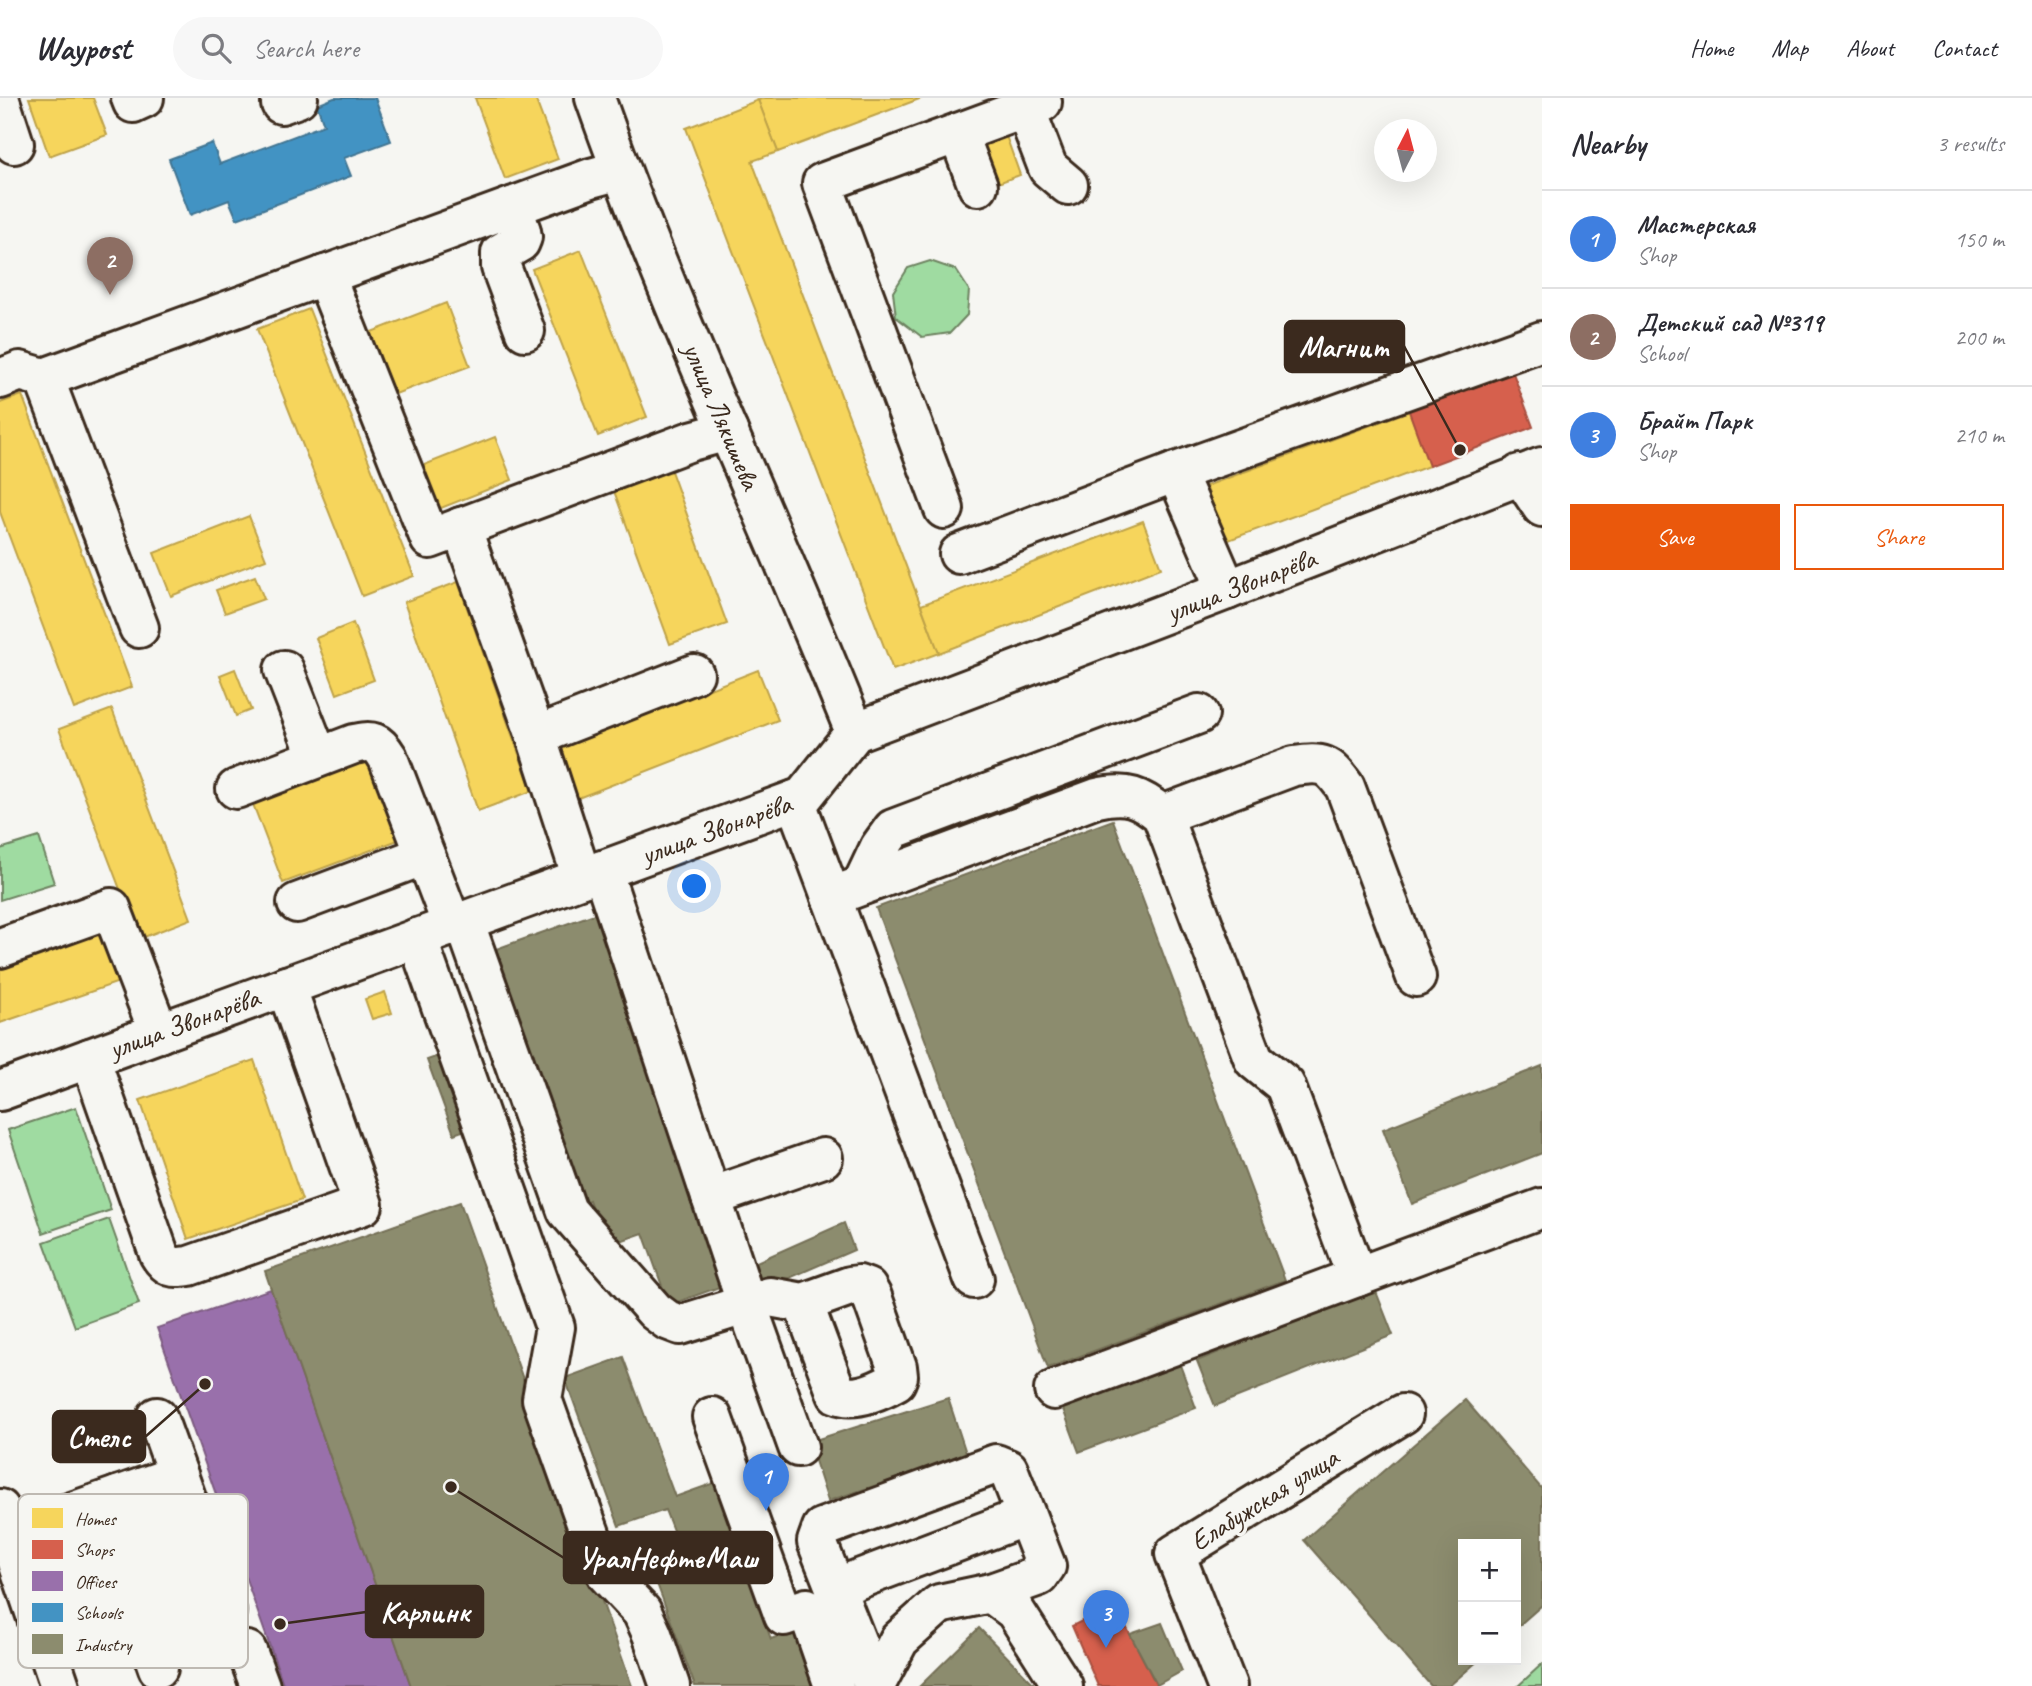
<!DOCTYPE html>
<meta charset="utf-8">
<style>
:root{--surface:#fff;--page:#f7f7f7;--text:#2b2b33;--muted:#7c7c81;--line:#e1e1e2;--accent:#ea580c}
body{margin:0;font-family:Caveat,sans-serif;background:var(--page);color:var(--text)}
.controls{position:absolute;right:21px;bottom:21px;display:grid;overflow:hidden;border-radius:0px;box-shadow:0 7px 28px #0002}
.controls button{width:63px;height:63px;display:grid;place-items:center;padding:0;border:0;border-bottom:2px solid var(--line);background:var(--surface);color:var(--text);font:35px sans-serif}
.compass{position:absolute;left:1374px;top:21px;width:63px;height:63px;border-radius:50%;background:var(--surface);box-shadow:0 7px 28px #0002;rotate:6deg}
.you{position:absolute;left:695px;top:789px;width:24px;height:24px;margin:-18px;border:5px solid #fff;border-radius:50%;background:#1a73e8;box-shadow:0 0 0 10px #1a73e833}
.badge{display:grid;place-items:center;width:46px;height:46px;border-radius:50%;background:var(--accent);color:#fff;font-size:23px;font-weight:700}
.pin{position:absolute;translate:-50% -58px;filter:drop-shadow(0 2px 4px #0008)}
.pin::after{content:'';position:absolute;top:37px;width:24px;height:21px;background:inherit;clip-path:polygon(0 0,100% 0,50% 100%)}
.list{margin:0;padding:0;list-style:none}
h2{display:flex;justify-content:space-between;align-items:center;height:91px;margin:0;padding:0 28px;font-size:30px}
h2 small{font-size:23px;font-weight:400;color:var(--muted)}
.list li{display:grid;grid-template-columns:46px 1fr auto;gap:21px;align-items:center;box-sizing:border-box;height:98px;padding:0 28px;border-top:2px solid var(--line)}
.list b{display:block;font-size:26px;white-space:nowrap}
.list p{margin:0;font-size:23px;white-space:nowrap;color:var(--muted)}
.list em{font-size:23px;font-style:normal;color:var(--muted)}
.actions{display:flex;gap:14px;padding:21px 28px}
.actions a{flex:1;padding:16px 0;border:2px solid var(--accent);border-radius:0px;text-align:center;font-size:24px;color:var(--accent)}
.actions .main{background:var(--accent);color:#fff}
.icon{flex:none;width:38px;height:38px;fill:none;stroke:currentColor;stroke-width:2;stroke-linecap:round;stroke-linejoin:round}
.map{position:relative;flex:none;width:1542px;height:1588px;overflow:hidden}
header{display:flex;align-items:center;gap:42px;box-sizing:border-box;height:98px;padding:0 35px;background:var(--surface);border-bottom:2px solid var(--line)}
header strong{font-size:33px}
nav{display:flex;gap:38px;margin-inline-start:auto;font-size:24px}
.search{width:490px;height:63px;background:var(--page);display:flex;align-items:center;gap:18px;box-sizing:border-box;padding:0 24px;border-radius:38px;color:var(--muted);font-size:26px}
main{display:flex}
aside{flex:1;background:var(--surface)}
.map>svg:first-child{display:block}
.green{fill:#9fdba1;stroke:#6d8260;stroke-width:2}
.homes{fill:#f6d55c;stroke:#bea249;stroke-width:2}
.shops{fill:#d6604d;stroke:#a8503f;stroke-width:2}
.offices{fill:#9970ab;stroke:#7d5b81;stroke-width:2}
.schools{fill:#4393c3;stroke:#417492;stroke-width:2}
.industry{fill:#8c8c6e;stroke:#746f56;stroke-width:2}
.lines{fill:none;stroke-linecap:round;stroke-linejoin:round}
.minor-casing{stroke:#3b2a1e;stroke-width:44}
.major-casing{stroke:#3b2a1e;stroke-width:44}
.minor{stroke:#f6f6f2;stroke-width:38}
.major{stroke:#f6f6f2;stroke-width:38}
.labels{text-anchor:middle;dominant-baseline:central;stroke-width:7;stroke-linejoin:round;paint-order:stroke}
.street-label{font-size:28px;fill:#3b2a1e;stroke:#f6f6f2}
.key{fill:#f6f6f2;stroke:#beb9b2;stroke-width:2}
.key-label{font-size:19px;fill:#3b2a1e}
.leader{fill:none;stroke:#3b2a1e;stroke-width:2.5}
.callout-dot{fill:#3b2a1e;stroke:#f6f6f2;stroke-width:2.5}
.callout{fill:#3b2a1e;stroke:#3b2a1e;stroke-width:2.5}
.callout-label{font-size:30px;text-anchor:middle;font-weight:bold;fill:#fff}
</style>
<header>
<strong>Waypost</strong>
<div class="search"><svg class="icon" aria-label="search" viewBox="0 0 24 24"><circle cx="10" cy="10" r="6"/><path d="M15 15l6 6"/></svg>Search here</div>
<nav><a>Home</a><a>Map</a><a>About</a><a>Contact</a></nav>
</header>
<main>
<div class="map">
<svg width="1542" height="1588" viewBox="0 0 1542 1588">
<rect width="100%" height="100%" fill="#f6f6f2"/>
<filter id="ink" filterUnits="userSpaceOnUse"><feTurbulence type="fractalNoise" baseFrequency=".0143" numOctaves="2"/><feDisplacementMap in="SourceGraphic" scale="14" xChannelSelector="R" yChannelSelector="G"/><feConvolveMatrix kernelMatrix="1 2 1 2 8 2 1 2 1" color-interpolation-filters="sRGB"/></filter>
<g filter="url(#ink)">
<g class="green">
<path d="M930,163l26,9 13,20 -2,25 -17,18 -28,4 -26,-20 -3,-25 15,-24z"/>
<path d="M39,739l15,46 -54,17v-51z"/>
<path d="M76,1009l35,103 -68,23 -35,-103z"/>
<path d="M109,1121l30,85 -64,23 -31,-85z"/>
<path d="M1542,1566v22h-24z"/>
</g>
<g class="homes">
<path d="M29,0h64l14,37 -58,21z"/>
<path d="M475,0h60l23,61 -53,20z"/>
<path d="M765,0h157l-144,54 -20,-52z"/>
<path d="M758,2l20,52 -26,9 187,492 -46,17 -207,-542z"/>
<path d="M1005,35l15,42 -22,8 -16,-41z"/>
<path d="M581,152l66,167 -49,19 -66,-167z"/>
<path d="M446,205l24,63 -80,30 -24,-62z"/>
<path d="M309,211l105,267 -52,20 -105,-267z"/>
<path d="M22,297l110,292 -58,22 -74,-197v-109z"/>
<path d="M1409,313l20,55 -203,75 -20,-55z"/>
<path d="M495,339l17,43 -76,30 -17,-43z"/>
<path d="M671,373l56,153 -57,20 -56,-153z"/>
<path d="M249,418l17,43 -95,37 -17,-43z"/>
<path d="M1143,423l18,47 -222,85 -18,-48z"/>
<path d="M255,478l9,23 -39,14 -9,-23z"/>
<path d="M458,484l74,209 -54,20 -74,-209z"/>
<path d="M353,525l21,57 -37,14 -21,-56z"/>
<path d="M235,571l16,41 -15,6 -16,-41z"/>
<path d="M758,572l20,50 -210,82 -19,-50z"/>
<path d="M112,611l79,210 -52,20 -80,-210z"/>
<path d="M371,661l30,80 -118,44 -30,-79z"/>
<path d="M107,831l18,51 -125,43v-56z"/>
<path d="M385,894l7,21 -20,6 -7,-20z"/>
<path d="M254,962l48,140 -114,39 -48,-139z"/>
</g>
<g class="shops">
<path d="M1513,275l20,54 -104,39 -20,-55z"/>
<path d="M1114,1507l16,29 27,52h-59l-26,-60z"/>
</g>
<path class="offices" d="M271,1191l140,397h-127l-127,-358z"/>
<path class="schools" d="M334,0h41l16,43 -47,17 7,18 -114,43 -8,-19 -39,15 -21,-56 43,-16 8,21 104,-39 -7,-20z"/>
<g class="industry">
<path d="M1113,722l172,460 -237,88 -172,-460z"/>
<path d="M597,815l131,371 -59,21 -26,-72 -37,13 -17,-46 -4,2 -89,-253z"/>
<path d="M444,956l27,74 -17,6 -27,-74z"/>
<path d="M1542,968v87l-130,51 -29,-75z"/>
<path d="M460,1104l172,484h-221l-140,-397 -6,-18z"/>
<path d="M844,1125l10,27 -90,39 -12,-25z"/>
<path d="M1375,1191l18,46 -178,71 -18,-45z"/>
<path d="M623,1259l52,140 39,-14 57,156 33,-12 21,59h-130l-46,-124 32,-11 -16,-41 -46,16 -54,-148z"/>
<path d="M1180,1267l16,43 -117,44 -16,-43z"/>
<path d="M948,1300l19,58 -139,45 -19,-59z"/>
<path d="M1465,1302l77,89v116l-26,23v-84h-53v116h16l-30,26h-18l-127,-146z"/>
<path d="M1162,1525l20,48 -25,14 -27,-51z"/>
<path d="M979,1530l55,56 -2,2h-112z"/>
</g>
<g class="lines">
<g class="minor-casing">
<g id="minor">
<path d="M131,0l2,5 11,-5"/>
<path d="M595,0c76,216 175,422 260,634"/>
<path d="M0,3l14,43"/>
<path d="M281,6l17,-6"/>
<path d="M1025,10l23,60 20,17"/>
<path d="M958,35l20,53"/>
<path d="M512,109l9,24 1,6 -2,5 -19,11v14l24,64"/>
<path d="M325,177l105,264 261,-98 37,-10"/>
<path d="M44,280l95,250"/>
<path d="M0,281l20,-8 24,7 547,-200 29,-8"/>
<path d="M1176,374l51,118"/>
<path d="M1520,376l22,33"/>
<path d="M944,411l-122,-326 220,-81 -1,-4"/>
<path d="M461,429l75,209"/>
<path d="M959,456l217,-82 366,-131"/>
<path d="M284,572l34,87"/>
<path d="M236,691l118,-45c19,-4 24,-3 34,14l64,167"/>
<path d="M795,702l179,479"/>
<path d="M1162,717l132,-49c29,-4 34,-3 51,21l71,190"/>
<path d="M602,772l145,435 51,142"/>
<path d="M582,780l-46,-142 158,-62"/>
<path d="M862,787l18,-38 13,-18 306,-115"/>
<path d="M831,799l266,-99c30,-7 43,-1 65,17l92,245 31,25 72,192 -303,113"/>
<path d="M297,805l128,-48"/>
<path d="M464,823l103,290 88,100 12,9 13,5 90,-28 33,6 47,-17 9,-1 8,3 5,9 25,70 1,9 -2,5c-16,9 -41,21 -59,13l-34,-91"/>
<path d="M417,840l138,389 -13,72 57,160 8,16 35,37 10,22 18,52"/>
<path d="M0,850l111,-40 48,125"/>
<path d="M90,960l69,196c9,15 14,14 30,12l174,-61 -77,-219"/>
<path d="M0,993l803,-294 52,-65 372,-142 315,-123"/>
<path d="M711,1099l112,-39"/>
<path d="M1357,1179l185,-69"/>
<path d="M712,1319l72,199 23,-8 27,78"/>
<path d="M178,1377l48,136"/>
<path d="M118,1398l22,62"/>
<path d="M9,1436l169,-59 -21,-58"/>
<path d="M835,1490l191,-72"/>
<path d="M40,1530l78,-28c11,-1 15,1 20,11l20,57"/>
<path d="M247,1553l13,35"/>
<path d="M874,1588l-57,-144 5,-14 174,-64 12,5 38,97 -7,10 -48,17"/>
<path d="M875,1588l24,-46 40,-36 52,-11 24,18 48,75"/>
<path d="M1227,1588l-52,-132 228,-140"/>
</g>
</g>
<g class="major-casing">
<path id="major" d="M0,1411l60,177"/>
</g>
<use href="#minor" class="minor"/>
<use href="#major" class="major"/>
</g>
</g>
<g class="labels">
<g class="street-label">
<text transform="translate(722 318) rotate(67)">улица Лякишева</text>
<text transform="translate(1241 487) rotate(-21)">улица Звонарёва</text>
<text transform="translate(716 731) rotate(-20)">улица Звонарёва</text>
<text transform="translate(184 925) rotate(-20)">улица Звонарёва</text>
<text transform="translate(1264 1401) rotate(-32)">Елабужская улица</text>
</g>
</g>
<rect x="18" y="1396" width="230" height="174" rx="10" class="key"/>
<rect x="32" y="1410" width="31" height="20" fill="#f6d55c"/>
<rect x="32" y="1442" width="31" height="19" fill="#d6604d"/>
<rect x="32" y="1473" width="31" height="20" fill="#9970ab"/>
<rect x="32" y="1505" width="31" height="19" fill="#4393c3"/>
<rect x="32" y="1536" width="31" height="20" fill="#8c8c6e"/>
<g class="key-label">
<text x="75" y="1427">Homes</text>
<text x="75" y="1458">Shops</text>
<text x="75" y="1490">Offices</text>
<text x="75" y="1521">Schools</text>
<text x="75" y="1553">Industry</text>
</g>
<path class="leader" d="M1460 352L1404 248M205 1286L145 1339M451 1389L564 1460M280 1526L366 1514"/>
<g class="callout-dot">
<circle cx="1460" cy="352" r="7"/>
<circle cx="205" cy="1286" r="7"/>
<circle cx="451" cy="1389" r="7"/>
<circle cx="280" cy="1526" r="7"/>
</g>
<g class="callout">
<rect x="1285" y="223" width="119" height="51" rx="7"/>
<rect x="53" y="1313" width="92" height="51" rx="7"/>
<rect x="564" y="1434" width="208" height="51" rx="7"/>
<rect x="366" y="1488" width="117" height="51" rx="7"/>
</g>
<g class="callout-label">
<text x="1344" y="259">Магнит</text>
<text x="99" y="1349">Стелс</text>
<text x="668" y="1470">УралНефтеМаш</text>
<text x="425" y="1524">Карлинк</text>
</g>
</svg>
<div class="controls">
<button>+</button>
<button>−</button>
</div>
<svg class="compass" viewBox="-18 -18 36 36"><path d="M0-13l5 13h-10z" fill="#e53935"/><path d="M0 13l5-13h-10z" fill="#7c7c81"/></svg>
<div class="you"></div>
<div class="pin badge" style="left:766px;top:1413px;background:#3f7fe0">1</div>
<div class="pin badge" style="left:110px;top:197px;background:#8d6e63">2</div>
<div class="pin badge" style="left:1106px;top:1550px;background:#3f7fe0">3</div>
</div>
<aside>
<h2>Nearby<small>3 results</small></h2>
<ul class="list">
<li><span class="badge" style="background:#3f7fe0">1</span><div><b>Мастерская</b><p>Shop</p></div><em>150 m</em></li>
<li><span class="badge" style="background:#8d6e63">2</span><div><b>Детский сад №319</b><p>School</p></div><em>200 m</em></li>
<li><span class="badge" style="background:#3f7fe0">3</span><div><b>Брайт Парк</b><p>Shop</p></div><em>210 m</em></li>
</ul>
<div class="actions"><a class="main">Save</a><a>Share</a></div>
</aside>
</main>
